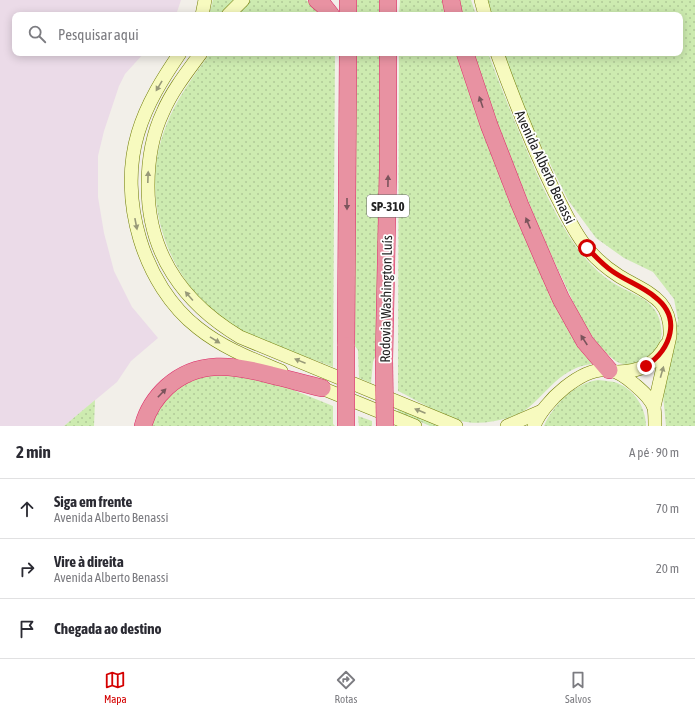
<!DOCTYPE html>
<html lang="pt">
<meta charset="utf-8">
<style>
:root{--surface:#fff;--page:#f2f2f3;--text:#2b2b33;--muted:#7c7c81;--line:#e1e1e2;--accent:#d40000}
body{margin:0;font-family:"Asap Condensed",sans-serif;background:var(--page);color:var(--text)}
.stop{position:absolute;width:12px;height:12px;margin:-9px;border:3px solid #d40000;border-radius:50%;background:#fff}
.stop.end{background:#d40000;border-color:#fff;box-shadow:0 1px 4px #0008}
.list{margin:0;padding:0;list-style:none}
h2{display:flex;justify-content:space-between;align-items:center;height:52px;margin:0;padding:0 16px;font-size:17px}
h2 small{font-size:13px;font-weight:400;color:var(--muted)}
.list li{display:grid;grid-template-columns:26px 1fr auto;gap:12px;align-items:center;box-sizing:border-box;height:60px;padding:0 16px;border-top:1px solid var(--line)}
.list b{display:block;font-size:15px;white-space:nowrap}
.list p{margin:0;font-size:13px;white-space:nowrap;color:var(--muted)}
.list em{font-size:13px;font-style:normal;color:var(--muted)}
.icon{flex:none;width:22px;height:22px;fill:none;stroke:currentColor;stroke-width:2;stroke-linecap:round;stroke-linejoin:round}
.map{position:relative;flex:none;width:695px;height:426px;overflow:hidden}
.search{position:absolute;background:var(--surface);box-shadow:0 2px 10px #0003;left:12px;right:12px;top:12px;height:44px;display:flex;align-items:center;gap:10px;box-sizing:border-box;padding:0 14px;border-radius:8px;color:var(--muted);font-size:15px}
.sheet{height:232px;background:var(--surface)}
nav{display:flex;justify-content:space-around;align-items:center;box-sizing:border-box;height:56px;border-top:1px solid var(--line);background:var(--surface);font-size:11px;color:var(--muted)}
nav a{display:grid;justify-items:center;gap:2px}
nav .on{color:var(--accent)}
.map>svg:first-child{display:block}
.industrial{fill:#ebdbe8}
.grass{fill:url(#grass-dots)}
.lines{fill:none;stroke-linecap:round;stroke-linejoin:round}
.secondary-casing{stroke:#707d05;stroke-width:14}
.highway-casing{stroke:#dc2a67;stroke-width:18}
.secondary{stroke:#f7fabf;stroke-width:13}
.highway{stroke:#e892a2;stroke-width:17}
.highway-bridge-casing{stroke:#dc2a67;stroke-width:18;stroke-linecap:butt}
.highway-bridge{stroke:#e892a2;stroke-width:17}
.oneway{fill:#979978}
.oneway2{fill:#7b545c}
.route{stroke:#d40000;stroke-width:5}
.labels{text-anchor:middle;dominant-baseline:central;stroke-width:3.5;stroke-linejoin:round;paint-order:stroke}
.shield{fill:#fff;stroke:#646464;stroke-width:1}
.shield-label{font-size:13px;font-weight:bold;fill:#222}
.street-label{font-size:14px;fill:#222;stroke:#fff}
</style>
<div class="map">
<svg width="695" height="426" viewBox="0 0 695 426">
<defs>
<pattern id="grass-dots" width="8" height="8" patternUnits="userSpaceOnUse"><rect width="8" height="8" fill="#cdebb0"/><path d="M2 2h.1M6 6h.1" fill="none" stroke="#b0c997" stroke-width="1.8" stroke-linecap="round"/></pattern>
</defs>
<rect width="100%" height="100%" fill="#f2efe9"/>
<path class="industrial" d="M0,0h181l-5,15h-161v38h129l-19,21 -6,12 -15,45 -6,25v41l6,36 10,38 18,36 26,31 -27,23 -14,21 -53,44h-64z"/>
<g class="grass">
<path d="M213,0h21l-14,15h-11z"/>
<path d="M250,0h56l20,15h-91z"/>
<rect x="355" y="0" width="26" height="15"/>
<path d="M400,0h45l4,15h-50z"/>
<path d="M456,0h15l5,15h-16z"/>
<path d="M483,0h212v426h-29l-3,-31 15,-75 -4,-21 -21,-27 -29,-14 -28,-20 -28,-38 -41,-83 -24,-64h177v-38h-192z"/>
<path d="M210,53h125l-2,314c-31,-12 -70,-24 -98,-40 -67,-40 -98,-129 -69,-201 10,-27 28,-50 44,-73z"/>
<path d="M355,53h26l-3,296 -5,13 -2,21 -12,-5 -1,-28 -4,-5z"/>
<path d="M399,53h60l136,310c-8,2 -16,3 -23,7 -18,9 -29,26 -44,38 -15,12 -48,18 -67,13 -22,-7 -43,-20 -63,-30z"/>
<path d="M472,53h16c15,40 31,80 48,119 13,29 28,60 48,85 9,10 19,20 31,27 16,10 37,14 44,34 2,7 4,15 1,23 -3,12 -8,15 -19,20 -9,5 -20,5 -28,-2 -25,-20 -37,-51 -50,-79 -25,-51 -45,-104 -65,-156l-4,-2z"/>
<path d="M205,373l51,2 77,31v18l2,2h-188l24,-35z"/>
<path d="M598,380c6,1 14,1 19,3 18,7 29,25 29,43h-102c9,-21 31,-43 54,-46z"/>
<path d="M95,400l-1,26h-30z"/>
<path d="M398,406l45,20h-13l-32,-14z"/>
<path d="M358,416l14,5v5h-13z"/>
</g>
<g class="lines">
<g class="secondary-casing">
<g id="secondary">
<path d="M481,0l4,15"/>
<path d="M202,15l3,-15"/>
<path d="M228,15l15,-15"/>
<path d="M180,53c-17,25 -33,50 -42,80 -20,66 5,152 60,195 25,20 54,31 83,43"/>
<path d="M201,53c-14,19 -29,38 -38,59 -11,23 -15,48 -15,74 0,67 35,117 92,151l216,89"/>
<path d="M497,53c17,47 35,93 57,138 10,19 19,40 33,57 9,11 21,21 32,28 28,17 53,22 51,60l-16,71"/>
<path d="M617,372c21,0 39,-7 49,-27"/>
<path d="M314,385l101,41"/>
<path d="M507,426l35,-15"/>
<path d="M534,426c9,-24 48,-60 76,-56 9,2 17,8 24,14 7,6 17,14 20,24 1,5 1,12 1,18"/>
</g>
</g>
<g class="highway-casing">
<g id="highway">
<path d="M317,0l6,5 8,10"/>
<path d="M388,0v15"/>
<path d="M451,0l3,15"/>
<path d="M348,15v-15"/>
<path d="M465,53l24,72 31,80 28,65 13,29 24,43 24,28"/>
<path d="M346,346l2,-293"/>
<path d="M384,360l4,-191v-116"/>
<path d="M143,426c4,-15 12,-28 24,-39 31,-28 67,-22 104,-12 17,4 34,9 51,13"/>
</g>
</g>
<use href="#secondary" class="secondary"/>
<use href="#highway" class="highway"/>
<g class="highway-bridge-casing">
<g id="highway-bridge">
<path d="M346,346v80"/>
<path d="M384,360l1,66"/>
</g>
</g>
<use href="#highway-bridge" class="highway-bridge"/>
</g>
<defs><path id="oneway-solid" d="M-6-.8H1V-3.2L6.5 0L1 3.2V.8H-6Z"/></defs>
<g class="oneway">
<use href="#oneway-solid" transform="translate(159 86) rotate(121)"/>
<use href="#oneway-solid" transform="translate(148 177) rotate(-88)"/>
<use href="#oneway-solid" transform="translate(136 224) rotate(79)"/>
<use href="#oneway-solid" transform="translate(189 296) rotate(-131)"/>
<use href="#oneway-solid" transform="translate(215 340) rotate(32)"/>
<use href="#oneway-solid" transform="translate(300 361) rotate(-158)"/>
<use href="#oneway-solid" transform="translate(662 372) rotate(-74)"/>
<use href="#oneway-solid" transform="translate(420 411) rotate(-157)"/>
</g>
<g class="oneway2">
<use href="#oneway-solid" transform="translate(481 102) rotate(-109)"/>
<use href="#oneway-solid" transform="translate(388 181) rotate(-89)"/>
<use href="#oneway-solid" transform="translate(347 204) rotate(90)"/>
<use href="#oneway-solid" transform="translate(528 223) rotate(-113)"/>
<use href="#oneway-solid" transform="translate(584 340) rotate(-123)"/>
<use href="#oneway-solid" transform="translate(162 393) rotate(-46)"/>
</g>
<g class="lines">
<path class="route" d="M587,248c8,8 16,17 25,23 14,10 30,15 43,26 27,21 16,52 -9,69"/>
</g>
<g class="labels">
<rect class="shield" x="367" y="195" width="42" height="22" rx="3"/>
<g class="shield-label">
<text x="388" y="206">SP-310</text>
</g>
<g class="street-label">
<text transform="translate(545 167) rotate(65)">Avenida Alberto Benassi</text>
<text transform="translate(386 299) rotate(-89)">Rodovia Washington Luís</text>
</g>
</g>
</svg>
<div class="stop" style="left:587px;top:248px"></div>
<div class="stop end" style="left:646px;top:366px"></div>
<div class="search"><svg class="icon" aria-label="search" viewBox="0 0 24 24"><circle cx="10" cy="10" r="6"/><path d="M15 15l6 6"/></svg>Pesquisar aqui</div>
</div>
<section class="sheet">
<h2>2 min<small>A pé · 90 m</small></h2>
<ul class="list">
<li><svg class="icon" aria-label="ahead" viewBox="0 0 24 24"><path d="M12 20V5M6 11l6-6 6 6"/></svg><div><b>Siga em frente</b><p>Avenida Alberto Benassi</p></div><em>70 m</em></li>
<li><svg class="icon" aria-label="right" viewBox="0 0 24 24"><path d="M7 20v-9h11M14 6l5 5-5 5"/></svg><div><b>Vire à direita</b><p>Avenida Alberto Benassi</p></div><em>20 m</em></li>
<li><svg class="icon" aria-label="arrive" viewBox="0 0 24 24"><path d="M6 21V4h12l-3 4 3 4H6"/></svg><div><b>Chegada ao destino</b></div></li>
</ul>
</section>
<nav>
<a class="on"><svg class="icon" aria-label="map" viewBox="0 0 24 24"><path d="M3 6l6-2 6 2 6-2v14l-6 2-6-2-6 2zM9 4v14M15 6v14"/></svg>Mapa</a>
<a><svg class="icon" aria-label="directions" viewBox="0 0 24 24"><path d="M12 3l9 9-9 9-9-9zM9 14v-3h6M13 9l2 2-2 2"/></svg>Rotas</a>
<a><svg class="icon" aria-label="saved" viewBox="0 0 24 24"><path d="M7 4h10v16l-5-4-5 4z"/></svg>Salvos</a>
</nav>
